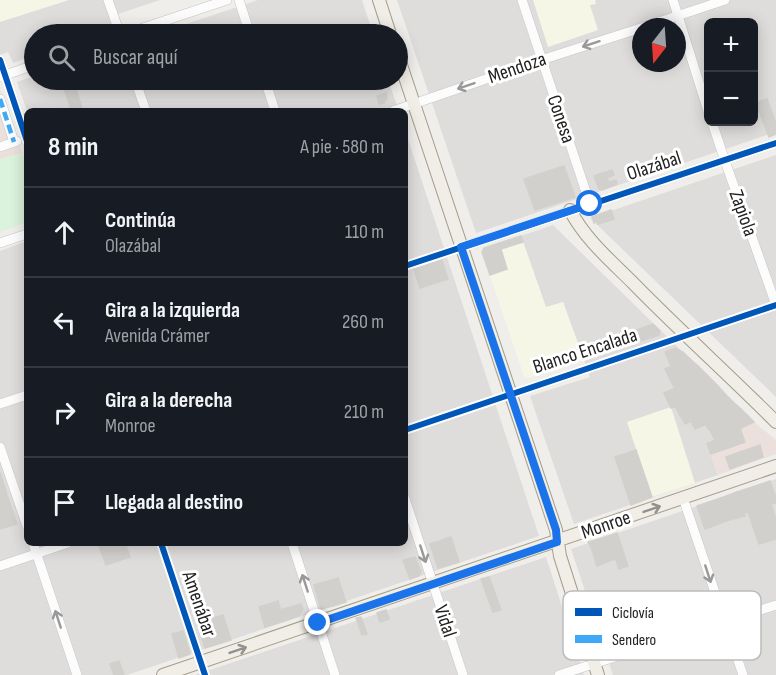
<!DOCTYPE html>
<html lang="es">
<meta charset="utf-8">
<style>
:root{--surface:#171b24;--page:#20242c;--text:#f1f3f6;--muted:#9ea1a6;--line:#363941}
body{margin:0;font-family:"Sofia Sans Condensed",sans-serif;background:var(--page);color:var(--text)}
.controls{position:absolute;right:18px;top:18px;display:grid;overflow:hidden;border-radius:9px;box-shadow:0 3px 15px #0003}
.controls button{width:54px;height:54px;display:grid;place-items:center;padding:0;border:0;border-bottom:2px solid var(--line);background:var(--surface);color:var(--text);font:30px sans-serif}
.compass{position:absolute;left:632px;top:18px;width:54px;height:54px;border-radius:50%;background:var(--surface);box-shadow:0 3px 15px #0003;rotate:197deg}
.stop{position:absolute;width:18px;height:18px;margin:-14px;border:4px solid #1a73e8;border-radius:50%;background:#fff}
.stop.end{background:#1a73e8;border-color:#fff;box-shadow:0 2px 6px #0008}
.list{margin:0;padding:0;list-style:none}
h2{display:flex;justify-content:space-between;align-items:center;height:78px;margin:0;padding:0 24px;font-size:26px}
h2 small{font-size:20px;font-weight:400;color:var(--muted)}
.list li{display:grid;grid-template-columns:39px 1fr auto;gap:18px;align-items:center;box-sizing:border-box;height:90px;padding:0 24px;border-top:2px solid var(--line)}
.list b{display:block;font-size:22px;white-space:nowrap}
.list p{margin:0;font-size:20px;white-space:nowrap;color:var(--muted)}
.list em{font-size:20px;font-style:normal;color:var(--muted)}
.icon{flex:none;width:33px;height:33px;fill:none;stroke:currentColor;stroke-width:2;stroke-linecap:round;stroke-linejoin:round}
.map{position:relative;flex:none;width:776px;height:675px;overflow:hidden}
.search{position:absolute;background:var(--surface);box-shadow:0 3px 15px #0003;left:24px;top:24px;width:384px;height:66px;display:flex;align-items:center;gap:15px;box-sizing:border-box;padding:0 21px;border-radius:33px;color:var(--muted);font-size:22px}
.panel{position:absolute;background:var(--surface);box-shadow:0 3px 15px #0003;left:24px;top:108px;width:384px;height:438px;border-radius:9px}
.map>svg:first-child{display:block}
.residential{fill:#dedddb;fill-rule:evenodd}
.commercial{fill:#ece0dd}
.education{fill:#f6f6e7}
.park{fill:#dbf2dc}
.building{fill:#d2d0cd;stroke:#d2d0cc;stroke-width:1.5}
.lines{fill:none;stroke-linecap:round;stroke-linejoin:round}
.minor-casing{stroke:#c6c6c4;stroke-width:10}
.major-casing{stroke:#a49d88;stroke-width:14}
.minor{stroke:#fdfcfc;stroke-width:9}
.major{stroke:#f1ede7;stroke-width:12}
.quiet{stroke:#3fa9f5;stroke-width:4.5;stroke-dasharray:9 4.5;stroke-linecap:butt}
.cycleway-casing{stroke:#fff;stroke-width:10}
.cycleway{stroke:#0057b8;stroke-width:6}
.oneway{stroke:#9a9999}
.oneway2{stroke:#93918e}
.route{stroke:#1a73e8;stroke-width:8}
.labels{text-anchor:middle;dominant-baseline:central;stroke-width:6;stroke-linejoin:round;paint-order:stroke}
.street-label{font-size:20px;fill:#212121;stroke:#fff}
.key{fill:#fff;stroke:#bcbcbc;stroke-width:1.5}
.key-label{font-size:16px;fill:#212121}
</style>
<div class="map">
<svg width="776" height="675" viewBox="0 0 776 675">
<rect width="100%" height="100%" fill="#efeeea"/>
<g class="residential">
<path d="M0,0h160l-51,17 3,10 -20,7h-58v21l-21,8 -5,-11 -8,3z"/>
<path d="M258,0h104l11,34h-217z"/>
<path d="M397,0h379v132l-300,101zM708,22h46v100h-46zM641,27h36v36h-36z"/>
<path d="M34,76v4h354l11,31h-372l-10,-29z"/>
<path d="M405,130l134,406 -412,139h-127v-424l27,-10v302h378z"/>
<path d="M776,155v242l-186,-179z"/>
<path d="M553,225l201,197 -47,22 11,31 -144,49 -44,-128 60,-19 -27,-75 -17,6 -25,-72z"/>
<path d="M776,479v196h-163l-42,-126z"/>
<path d="M546,557l38,118h-389z"/>
</g>
<g class="commercial">
<path d="M0,90l22,63 -22,6z"/>
<path d="M754,422l22,18v14l-58,21 -11,-31z"/>
</g>
<g class="education">
<path d="M0,0h69l-69,22z"/>
<path d="M533,0h62l1,4 -6,1 8,25 -50,17z"/>
<path d="M521,236l25,71 17,-5 21,58 -56,18 -4,-2 -42,-124 2,-4z"/>
<path d="M671,407l24,76 -43,14 -25,-75z"/>
</g>
<path class="park" d="M22,153l5,19v50l-27,10v-73z"/>
<g class="building">
<path d="M61,80h12l10,31h-18l6,-2z"/>
<path d="M386,93l1,5 -3,5 -5,1 -2,-8z"/>
<path d="M767,99l9,24v11l-7,3 -13,-34z"/>
<path d="M564,166l11,31 -40,13 -11,-31z"/>
<path d="M612,170l2,5 -7,3 2,4 7,-2 1,4 -15,6 -3,-1 -5,-13z"/>
<path d="M611,210l3,9 -16,5 -1,-3 -3,2 -2,-6z"/>
<path d="M521,236l2,6 -22,7 6,20 -17,6 -8,-23 2,-4z"/>
<path d="M442,260l6,19 -28,9 -6,-19z"/>
<path d="M653,324l7,7 -1,4 -30,10 -4,-11z"/>
<path d="M675,348l8,4 7,7 -19,7 -6,-14z"/>
<path d="M690,359l8,7 -28,13 -5,-10z"/>
<path d="M698,366l9,9 -32,14 -5,-10z"/>
<path d="M707,375l12,12 -48,21 -7,-15z"/>
<path d="M719,387l6,7 -45,21 -5,-9z"/>
<path d="M725,394l8,8 -48,22 -5,-9z"/>
<path d="M733,402l8,7 -46,20 -4,-8z"/>
<path d="M741,409l7,7 -37,16 -5,-7z"/>
<path d="M748,416l6,6 -39,18 -4,-8z"/>
<path d="M740,428l5,14 -14,5 -5,-12z"/>
<path d="M726,435l5,12 -20,7 -4,-10z"/>
<path d="M760,445l3,12 -33,12 -4,-12z"/>
<path d="M636,450l16,47 -21,8 -16,-48z"/>
<path d="M0,472l9,29 -9,2z"/>
<path d="M770,481l6,17v5l-5,1 5,15v20l-17,5 -11,-32 -4,1 -7,-21z"/>
<path d="M737,492l8,24 -16,4 -8,-22z"/>
<path d="M721,498l8,22 -24,9 -8,-23z"/>
<path d="M9,501l8,23 -17,5v-26z"/>
<path d="M617,533l11,33 -9,3 -11,-33z"/>
<path d="M608,536l7,23 -11,4 -8,-23z"/>
<path d="M451,537l8,25 -21,6 -8,-24z"/>
<path d="M596,540l8,23 -7,3 -6,-19 -3,-5z"/>
<path d="M98,543h27l5,14 -24,8z"/>
<path d="M415,557l6,15 -2,4 -9,3 -7,-19z"/>
<path d="M489,577l12,33 -8,2 -12,-33z"/>
<path d="M338,578l8,24 -13,4 -8,-24z"/>
<path d="M325,582l8,24 -12,3 -7,-24z"/>
<path d="M278,601l6,20 -9,3 -6,-20z"/>
<path d="M269,604l6,20 -10,3 -6,-20z"/>
<path d="M301,604l2,5 -4,7 -15,5 -4,-11z"/>
<path d="M386,610l3,9 -9,3 -3,-9z"/>
<path d="M223,615l8,25 -26,8 -8,-25z"/>
<path d="M361,617l6,17 -5,1 -6,-17z"/>
<path d="M183,631l7,23 -11,4 -7,-24z"/>
<path d="M119,661l5,14h-10l-4,-11z"/>
</g>
<g class="lines">
<g class="minor-casing">
<g id="minor">
<path d="M108,0l12,34"/>
<path d="M239,0l11,34"/>
<path d="M522,0l68,204"/>
<path d="M673,0l35,111"/>
<path d="M644,27l81,-27"/>
<path d="M125,34l102,-34"/>
<path d="M0,60l27,81"/>
<path d="M0,77l34,-12"/>
<path d="M135,80l11,31"/>
<path d="M265,80l10,31"/>
<path d="M0,99l14,43"/>
<path d="M393,111l148,-51 100,-32"/>
<path d="M712,122l13,39 51,144"/>
<path d="M0,147l17,-6"/>
<path d="M0,243l27,-9"/>
<path d="M405,266l371,-123"/>
<path d="M0,404l27,-9"/>
<path d="M405,430l371,-125"/>
<path d="M0,447l27,79"/>
<path d="M683,498l60,177"/>
<path d="M405,499l58,176"/>
<path d="M33,543l44,132"/>
<path d="M161,543l44,132"/>
<path d="M292,543l43,132"/>
<path d="M0,566l68,-23"/>
<path d="M559,675l217,-70"/>
</g>
</g>
<g class="major-casing">
<g id="major">
<path d="M379,0l11,34"/>
<path d="M398,56l158,474 4,26 38,119"/>
<path d="M570,210c15,29 41,51 63,73 47,48 96,92 143,139"/>
<path d="M163,675l613,-209"/>
</g>
</g>
<use href="#minor" class="minor"/>
<use href="#major" class="major"/>
<path class="quiet" d="M0,99l14,43"/>
<g class="cycleway-casing">
<g id="cycleway">
<path d="M0,60l27,81"/>
<path d="M405,266l371,-123"/>
<path d="M405,430l371,-125"/>
<path d="M161,543l44,132"/>
</g>
</g>
<use href="#cycleway" class="cycleway"/>
</g>
<defs><path id="oneway-shaft" d="M-6 0H5M1.5-3L5.5 0L1.5 3" fill="none" stroke-width="1.6" stroke-linecap="round" stroke-linejoin="round" transform="scale(1.5)"/></defs>
<g class="oneway">
<use href="#oneway-shaft" transform="translate(591 44) rotate(162)"/>
<use href="#oneway-shaft" transform="translate(466 86) rotate(161)"/>
<use href="#oneway-shaft" transform="translate(423 554) rotate(72)"/>
<use href="#oneway-shaft" transform="translate(708 574) rotate(72)"/>
<use href="#oneway-shaft" transform="translate(305 583) rotate(-108)"/>
<use href="#oneway-shaft" transform="translate(58 619) rotate(-108)"/>
</g>
<g class="oneway2">
<use href="#oneway-shaft" transform="translate(652 509) rotate(-19)"/>
<use href="#oneway-shaft" transform="translate(238 650) rotate(-19)"/>
</g>
<g class="lines">
<path class="route" d="M318,623l239,-81 -1,-12 -95,-283 129,-43"/>
</g>
<g class="labels">
<g class="street-label">
<text transform="translate(517 68) rotate(-19)">Mendoza</text>
<text transform="translate(561 119) rotate(71)">Conesa</text>
<text transform="translate(654 166) rotate(-18)">Olazábal</text>
<text transform="translate(743 213) rotate(70)">Zapiola</text>
<text transform="translate(585 351) rotate(-18)">Blanco Encalada</text>
<text transform="translate(606 525) rotate(-19)">Monroe</text>
<text transform="translate(199 604) rotate(71)">Amenábar</text>
<text transform="translate(445 621) rotate(72)">Vidal</text>
</g>
</g>
<rect x="563" y="591" width="198" height="69" rx="9" class="key"/>
<rect x="575" y="608" width="27" height="8" fill="#0057b8"/>
<rect x="575" y="635" width="27" height="8" fill="#3fa9f5"/>
<g class="key-label">
<text x="612" y="618">Ciclovía</text>
<text x="612" y="645">Sendero</text>
</g>
</svg>
<div class="controls">
<button>+</button>
<button>−</button>
</div>
<svg class="compass" viewBox="-18 -18 36 36"><path d="M0-13l5 13h-10z" fill="#e53935"/><path d="M0 13l5-13h-10z" fill="#9ea1a6"/></svg>
<div class="stop" style="left:590px;top:204px"></div>
<div class="stop end" style="left:318px;top:623px"></div>
<div class="search"><svg class="icon" aria-label="search" viewBox="0 0 24 24"><circle cx="10" cy="10" r="6"/><path d="M15 15l6 6"/></svg>Buscar aquí</div>
<section class="panel">
<h2>8 min<small>A pie · 580 m</small></h2>
<ul class="list">
<li><svg class="icon" aria-label="ahead" viewBox="0 0 24 24"><path d="M12 20V5M6 11l6-6 6 6"/></svg><div><b>Continúa</b><p>Olazábal</p></div><em>110 m</em></li>
<li><svg class="icon" aria-label="left" viewBox="0 0 24 24"><path d="M17 20v-9H6M10 6l-5 5 5 5"/></svg><div><b>Gira a la izquierda</b><p>Avenida Crámer</p></div><em>260 m</em></li>
<li><svg class="icon" aria-label="right" viewBox="0 0 24 24"><path d="M7 20v-9h11M14 6l5 5-5 5"/></svg><div><b>Gira a la derecha</b><p>Monroe</p></div><em>210 m</em></li>
<li><svg class="icon" aria-label="arrive" viewBox="0 0 24 24"><path d="M6 21V4h12l-3 4 3 4H6"/></svg><div><b>Llegada al destino</b></div></li>
</ul>
</section>
</div>
